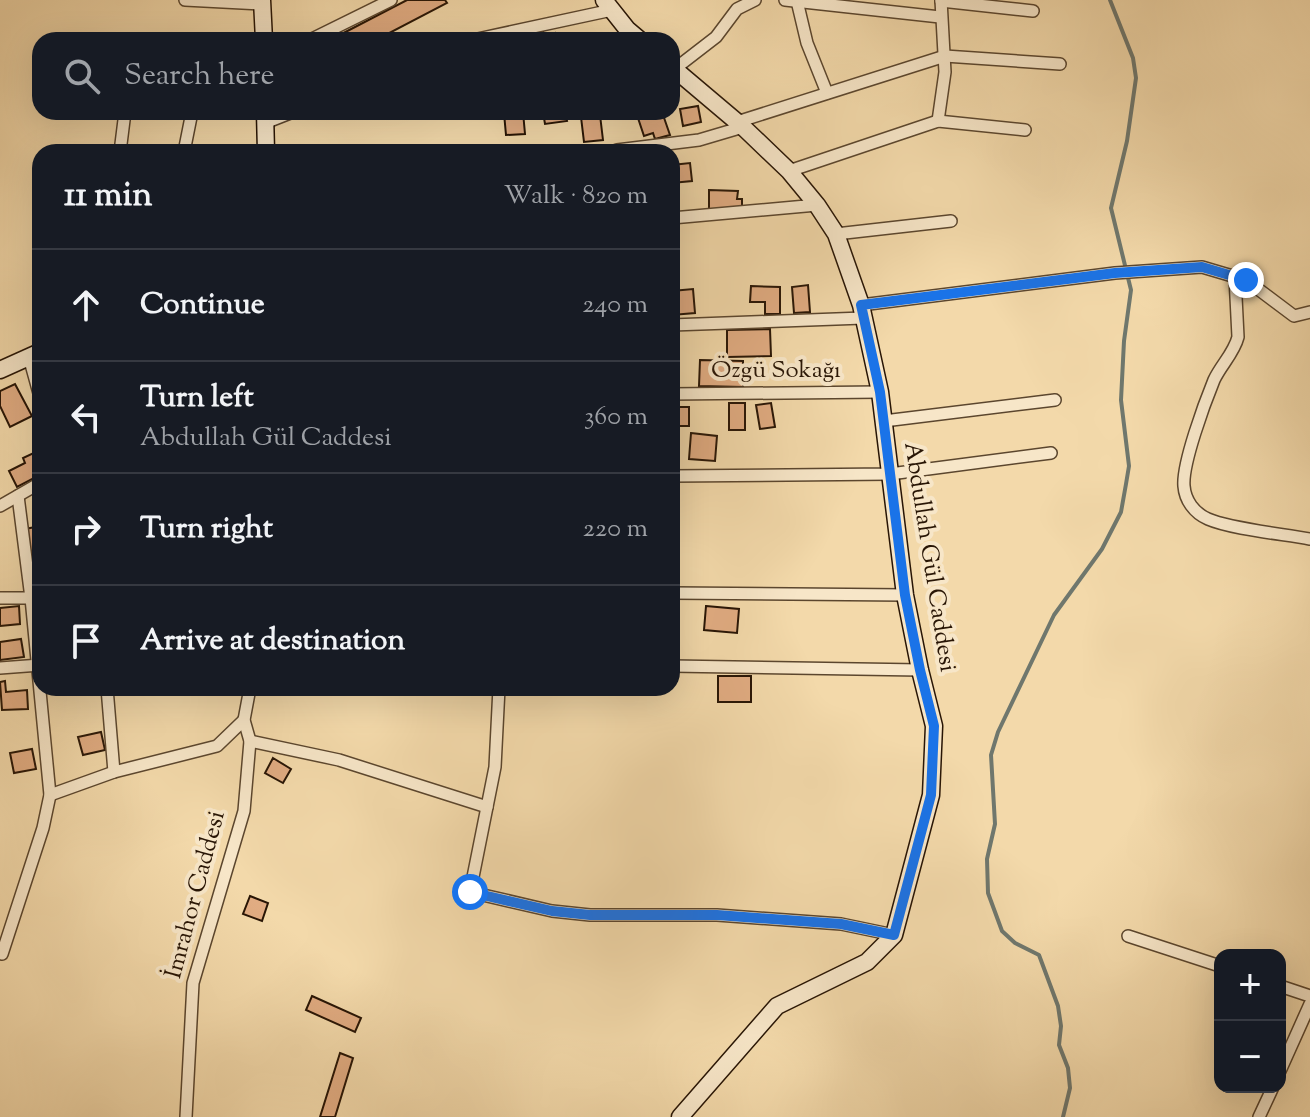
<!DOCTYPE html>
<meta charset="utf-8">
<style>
:root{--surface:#171b24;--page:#242831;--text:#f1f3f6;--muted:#9ea1a6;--line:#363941}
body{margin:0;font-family:"Sorts Mill Goudy",serif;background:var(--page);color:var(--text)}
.controls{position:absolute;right:24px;bottom:24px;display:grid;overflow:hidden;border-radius:16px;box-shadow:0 8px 32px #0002}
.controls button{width:72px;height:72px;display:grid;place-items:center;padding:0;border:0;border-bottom:2px solid var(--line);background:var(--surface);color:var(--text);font:40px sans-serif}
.stop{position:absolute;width:24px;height:24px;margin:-18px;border:6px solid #1a73e8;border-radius:50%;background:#fff}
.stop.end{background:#1a73e8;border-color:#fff;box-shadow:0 2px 8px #0008}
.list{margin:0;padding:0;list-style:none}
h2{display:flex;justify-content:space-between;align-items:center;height:104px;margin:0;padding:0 32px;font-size:34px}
h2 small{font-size:26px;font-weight:400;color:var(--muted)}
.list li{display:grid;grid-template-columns:52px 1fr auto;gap:24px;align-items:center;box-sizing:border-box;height:112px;padding:0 32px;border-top:2px solid var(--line)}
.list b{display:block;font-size:30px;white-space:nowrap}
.list p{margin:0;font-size:26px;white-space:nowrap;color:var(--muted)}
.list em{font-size:26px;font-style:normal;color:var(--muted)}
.icon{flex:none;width:44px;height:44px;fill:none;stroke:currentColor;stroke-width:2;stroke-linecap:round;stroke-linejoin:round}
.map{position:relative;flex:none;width:1310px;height:1117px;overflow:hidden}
.search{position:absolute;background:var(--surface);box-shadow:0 8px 32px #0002;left:32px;top:32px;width:648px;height:88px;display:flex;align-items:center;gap:20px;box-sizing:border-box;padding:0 28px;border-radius:24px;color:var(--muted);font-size:30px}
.panel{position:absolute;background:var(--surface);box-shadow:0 8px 32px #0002;left:32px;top:144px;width:648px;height:552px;border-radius:24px}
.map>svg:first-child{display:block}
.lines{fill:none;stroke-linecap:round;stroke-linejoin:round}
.stream{stroke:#6f776d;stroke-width:4}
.building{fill:#e1ac82;stroke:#281505;stroke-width:2}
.street-casing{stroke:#5b462e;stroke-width:14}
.secondary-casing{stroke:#281505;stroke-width:19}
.street{stroke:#f7e6c8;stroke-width:11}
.secondary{stroke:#f7e6c8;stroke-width:16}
.route{stroke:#1a73e8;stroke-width:10}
.labels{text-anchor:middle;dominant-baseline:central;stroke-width:8;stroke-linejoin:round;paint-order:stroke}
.street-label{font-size:24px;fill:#281505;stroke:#f7e6c8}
</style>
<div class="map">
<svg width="1310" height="1117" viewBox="0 0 1310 1117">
<rect width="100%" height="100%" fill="#f3d9aa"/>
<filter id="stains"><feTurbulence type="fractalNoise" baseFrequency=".0025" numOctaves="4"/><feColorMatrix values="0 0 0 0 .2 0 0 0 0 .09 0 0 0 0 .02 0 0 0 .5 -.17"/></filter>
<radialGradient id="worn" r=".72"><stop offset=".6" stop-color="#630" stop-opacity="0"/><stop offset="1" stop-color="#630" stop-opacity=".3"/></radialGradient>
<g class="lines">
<path class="stream" d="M1063,1117l7,-29 -2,-20 -9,-23 2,-19 -3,-20 -19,-51 -24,-12 -13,-12 -14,-38 -1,-34 8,-35 -4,-69 7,-23 56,-117 48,-66 19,-37 5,-28 3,-18 -8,-66 3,-59 7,-51 -20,-82 16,-67 9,-63 -3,-20 -23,-58"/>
</g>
<g class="building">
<path d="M407,0h38l2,3 -71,37h-46z"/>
<path d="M543,31l1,4 11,-2 1,7h-45l-1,-3z"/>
<path d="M698,106l3,16 -18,4 -3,-17z"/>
<path d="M523,112l2,22 -19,1 -2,-22z"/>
<path d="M543,112h22l2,9 -22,3z"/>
<path d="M636,112h26l8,23 -15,4 -2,-6 -9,3z"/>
<path d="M600,115l3,25 -19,2 -3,-25z"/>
<path d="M690,163l2,18 -20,2v-18z"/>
<path d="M709,190l29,1 -1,8h5v10h-33z"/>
<path d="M808,285l2,27 -16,1 -2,-26z"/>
<path d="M751,286l29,1v27h-15v-12h-15z"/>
<path d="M693,289l2,24 -23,2v-24z"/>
<path d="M770,329l1,27 -44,1v-27z"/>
<path d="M700,360l43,1v26l-44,-1z"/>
<path d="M15,384l17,32 -22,11 -10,-21v-15z"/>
<rect x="729" y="403" width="16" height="27"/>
<path d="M771,403l4,24 -15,2 -4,-24z"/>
<rect x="674" y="407" width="15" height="19"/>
<path d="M691,433l26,3 -2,25 -26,-2z"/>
<path d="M40,450v25l-23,12 -8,-16 16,-8 -2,-5z"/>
<path d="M40,526v49l-4,1 -11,-47z"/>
<path d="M19,606l1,18 -20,2v-18z"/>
<path d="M706,606l33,3 -2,24 -33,-3z"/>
<path d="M21,639l3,18 -24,3v-18z"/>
<rect x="718" y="676" width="33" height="26"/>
<path d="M5,681l1,11 21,-2 1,19 -26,1 -2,-28z"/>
<path d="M101,732l4,18 -22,5 -5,-18z"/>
<path d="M32,749l4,20 -22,4 -4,-20z"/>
<path d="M273,758l18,11 -8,14 -18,-10z"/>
<path d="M250,896l18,7 -6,18 -19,-7z"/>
<path d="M312,996l49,22 -6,14 -49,-22z"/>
<path d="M340,1053l13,5 -18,59h-15z"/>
</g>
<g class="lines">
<g class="street-casing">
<g id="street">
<path d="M185,0l77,4"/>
<path d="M785,0l155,17"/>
<path d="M797,1l10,42 20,50"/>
<path d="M941,1l92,10"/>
<path d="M310,40l81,-40"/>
<path d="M473,40l139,-30"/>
<path d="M672,71l44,-34 21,-28 18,-9"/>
<path d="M938,121l7,-49 -4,-72"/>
<path d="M737,122l208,-66 115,8"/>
<path d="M265,123l28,-11"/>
<path d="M617,150l82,-10 44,-13"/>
<path d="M120,152l5,-40"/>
<path d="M184,152l8,-40"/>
<path d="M789,171l149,-50 87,9"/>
<path d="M672,218l145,-13"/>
<path d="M836,234l115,-13"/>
<path d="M1235,277l3,60c-4,16 -17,28 -24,43 -9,22 -32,84 -30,106 1,14 10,27 24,33 23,10 75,15 102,20"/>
<path d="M861,305l254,-32 87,-6 44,13 48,36 16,-4"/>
<path d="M672,325l191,-7"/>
<path d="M29,357l11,40"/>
<path d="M672,394l208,-2"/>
<path d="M884,421l171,-21"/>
<path d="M672,476l218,-2 161,-21"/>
<path d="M0,506l40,-23"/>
<path d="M672,593l233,2"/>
<path d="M0,598h31"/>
<path d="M672,666l248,4"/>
<path d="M0,668l40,-3"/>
<path d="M107,688l7,84"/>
<path d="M499,688l-4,79 -25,125 82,19 38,4h127l124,9 53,11"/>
<path d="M250,741l89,19 148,47"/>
<path d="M50,795l64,-23 103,-26 27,-26"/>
<path d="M1128,936l92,30"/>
<path d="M2,954l41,-126 7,-33 -19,-197 -13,-102"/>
<path d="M1280,986l30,10"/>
<path d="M1280,1071l30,-67"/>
<path d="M186,1117l7,-134 51,-172 6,-70 -6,-21 6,-32"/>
<path d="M1259,1117l14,-30"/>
</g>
</g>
<g class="secondary-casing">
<g id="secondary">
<path d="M262,0l2,40"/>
<path d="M604,0l23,29 13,11"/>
<path d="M672,67l71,60 46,44 28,34 19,29 25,71 19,87 25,203 15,75 14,56 -3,69 -37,140 -27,27 -90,44 -97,111"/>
<path d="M265,112l1,40"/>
<path d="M0,370l40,-18"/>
</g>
</g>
<use href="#street" class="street"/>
<use href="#secondary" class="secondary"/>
</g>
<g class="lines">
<path class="route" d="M470,892l82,19 38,4h127l124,9 53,11 37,-140 3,-69 -14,-56 -15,-75 -25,-203 -19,-87 254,-32 87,-6 44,13"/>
</g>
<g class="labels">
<g class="street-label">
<text x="776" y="371">Özgü Sokağı</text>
<text transform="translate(929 557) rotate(81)">Abdullah Gül Caddesi</text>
<text transform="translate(196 895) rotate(-75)">İmrahor Caddesi</text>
</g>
</g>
<rect width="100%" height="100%" filter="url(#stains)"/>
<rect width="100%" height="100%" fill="url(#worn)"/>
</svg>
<div class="controls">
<button>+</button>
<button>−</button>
</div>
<div class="stop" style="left:470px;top:892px"></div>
<div class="stop end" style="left:1246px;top:280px"></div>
<div class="search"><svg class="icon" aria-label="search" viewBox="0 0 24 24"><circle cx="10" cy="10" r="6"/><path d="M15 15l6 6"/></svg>Search here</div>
<section class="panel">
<h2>11 min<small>Walk · 820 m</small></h2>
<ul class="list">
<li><svg class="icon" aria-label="ahead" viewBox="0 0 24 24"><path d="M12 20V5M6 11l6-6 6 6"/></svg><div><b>Continue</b></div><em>240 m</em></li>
<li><svg class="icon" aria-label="left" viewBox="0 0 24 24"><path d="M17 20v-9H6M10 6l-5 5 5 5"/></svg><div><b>Turn left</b><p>Abdullah Gül Caddesi</p></div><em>360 m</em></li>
<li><svg class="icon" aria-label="right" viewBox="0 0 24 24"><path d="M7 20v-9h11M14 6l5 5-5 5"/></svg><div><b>Turn right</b></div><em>220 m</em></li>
<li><svg class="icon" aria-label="arrive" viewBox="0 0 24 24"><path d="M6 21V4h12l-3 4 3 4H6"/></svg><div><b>Arrive at destination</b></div></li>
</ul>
</section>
</div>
